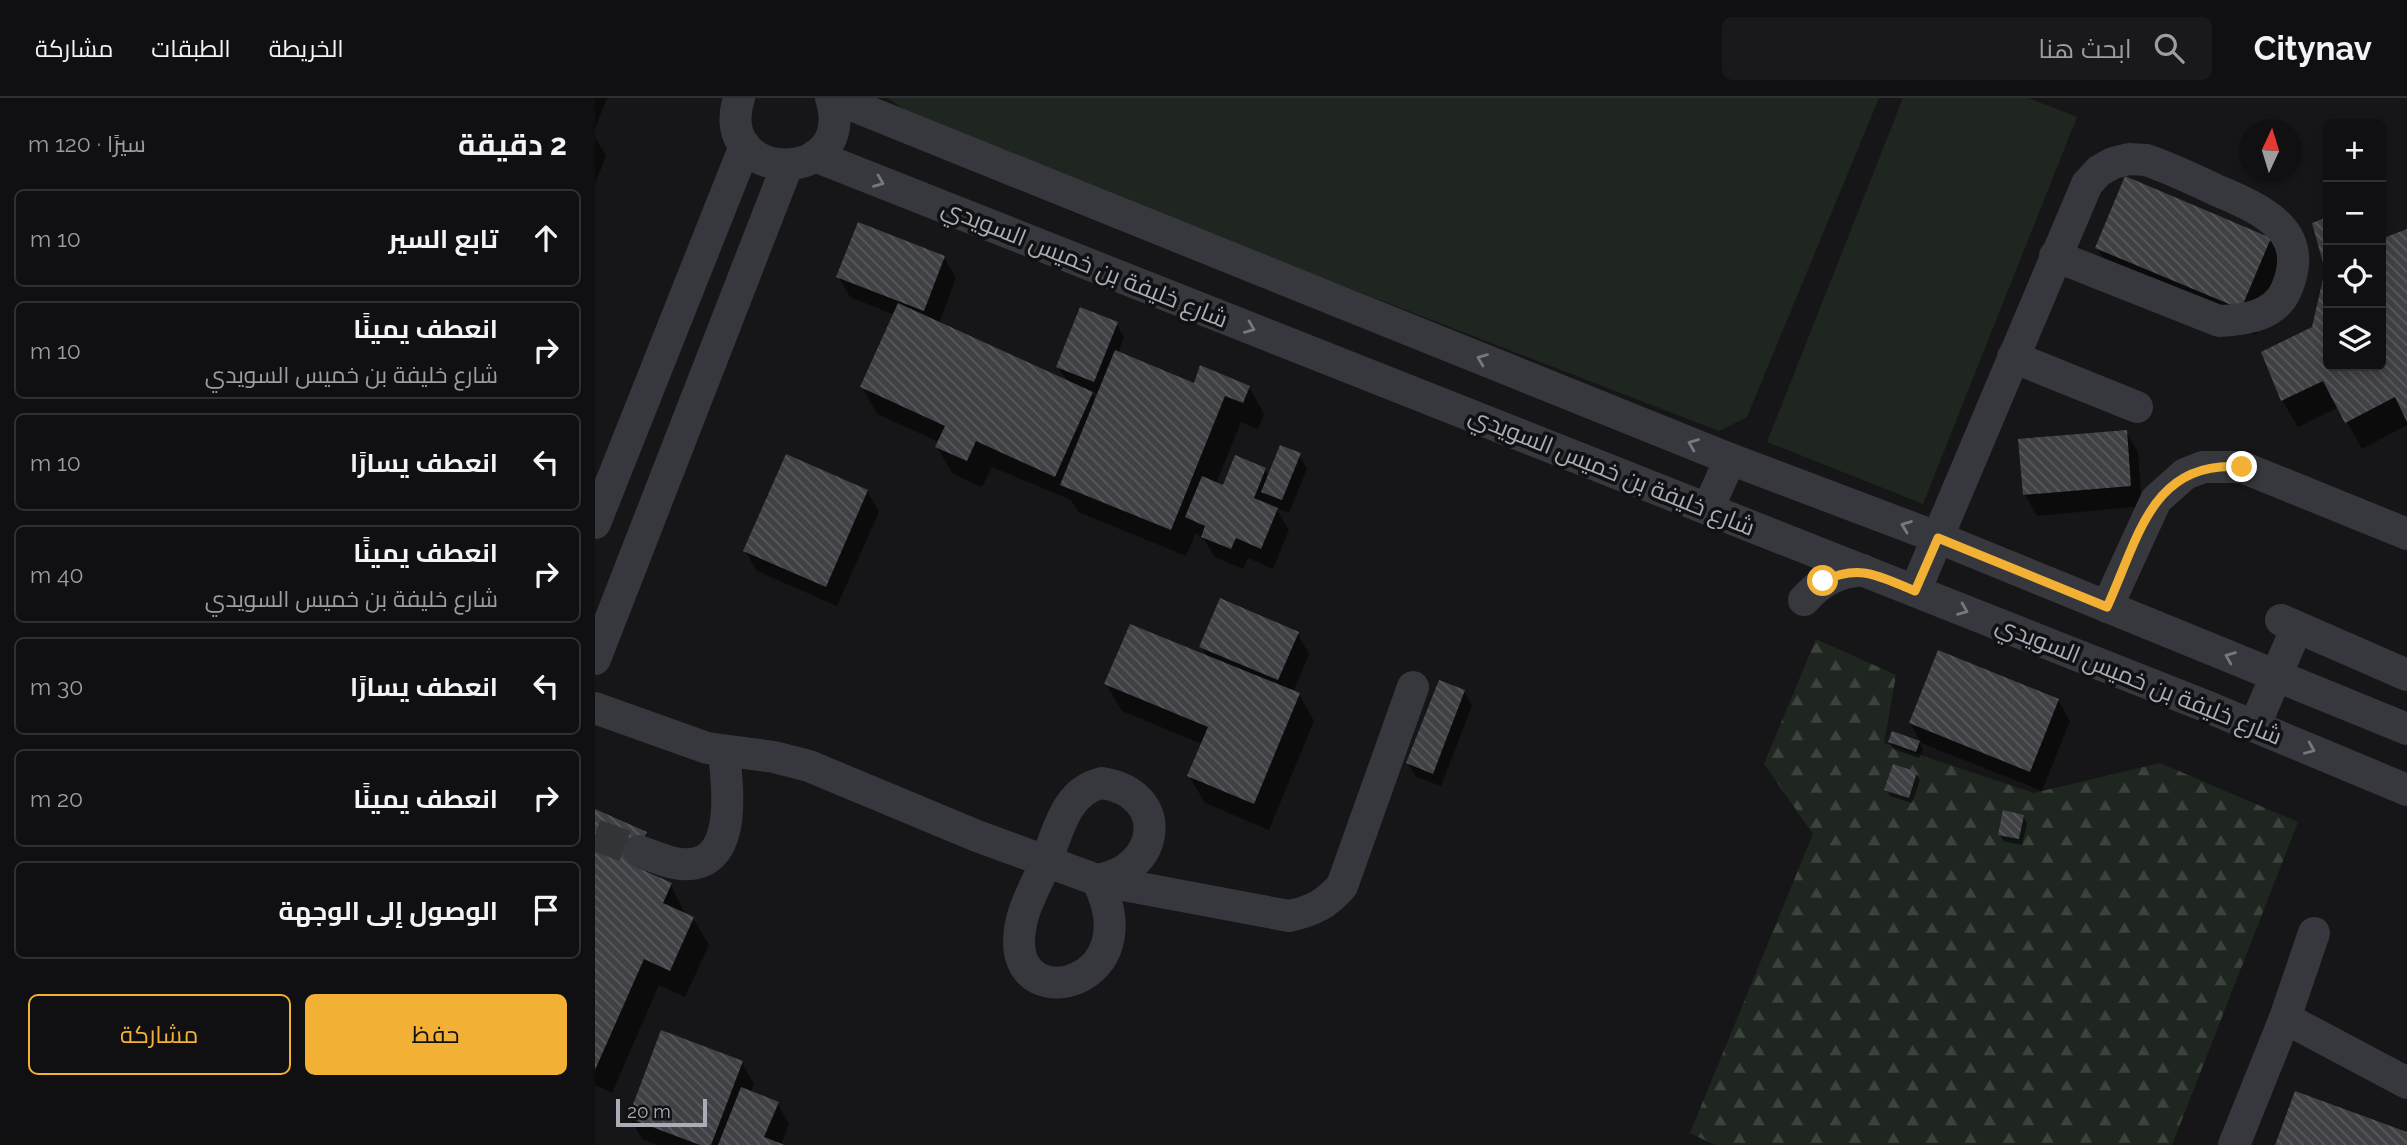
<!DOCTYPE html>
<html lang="ar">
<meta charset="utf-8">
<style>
:root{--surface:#101012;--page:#19191b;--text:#f1f3f6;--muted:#9c9d9f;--line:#303032;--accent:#f2b134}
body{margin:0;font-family:Raleway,Cairo,sans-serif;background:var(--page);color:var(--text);direction:rtl}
.controls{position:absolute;right:21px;top:21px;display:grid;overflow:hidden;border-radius:10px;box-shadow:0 4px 10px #0003}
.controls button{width:63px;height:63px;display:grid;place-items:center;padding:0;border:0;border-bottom:2px solid var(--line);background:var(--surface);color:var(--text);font:35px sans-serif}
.compass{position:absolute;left:1644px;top:21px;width:63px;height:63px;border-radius:50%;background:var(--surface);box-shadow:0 4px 10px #0003;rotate:4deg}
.scale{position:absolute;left:21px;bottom:18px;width:91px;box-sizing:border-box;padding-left:7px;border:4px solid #a8adb8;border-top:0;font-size:19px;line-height:24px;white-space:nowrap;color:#a8adb8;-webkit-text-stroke:5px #111113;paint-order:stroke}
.stop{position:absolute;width:21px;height:21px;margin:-16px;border:5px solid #f2b134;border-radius:50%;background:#fff}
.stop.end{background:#f2b134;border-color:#fff;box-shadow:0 2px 7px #0008}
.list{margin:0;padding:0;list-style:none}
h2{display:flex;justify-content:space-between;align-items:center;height:91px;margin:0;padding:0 28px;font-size:30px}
h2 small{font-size:23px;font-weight:400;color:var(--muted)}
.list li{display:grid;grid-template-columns:46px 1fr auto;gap:21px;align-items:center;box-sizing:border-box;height:98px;margin:0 14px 14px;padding:0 14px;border:2px solid var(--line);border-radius:10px}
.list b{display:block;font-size:26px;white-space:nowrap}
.list p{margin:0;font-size:23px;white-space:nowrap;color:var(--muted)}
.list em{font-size:23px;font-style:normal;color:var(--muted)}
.actions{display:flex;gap:14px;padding:21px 28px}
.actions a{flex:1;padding:16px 0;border:2px solid var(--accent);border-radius:10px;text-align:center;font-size:24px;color:var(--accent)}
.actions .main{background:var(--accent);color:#111}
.icon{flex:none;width:38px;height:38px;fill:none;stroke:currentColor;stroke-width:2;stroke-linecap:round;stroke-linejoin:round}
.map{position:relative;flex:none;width:1812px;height:1047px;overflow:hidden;direction:ltr}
header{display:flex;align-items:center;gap:42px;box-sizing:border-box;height:98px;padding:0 35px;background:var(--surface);border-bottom:2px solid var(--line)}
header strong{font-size:33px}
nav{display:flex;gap:38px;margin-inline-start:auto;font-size:24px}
.search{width:490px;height:63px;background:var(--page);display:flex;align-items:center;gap:18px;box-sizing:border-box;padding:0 24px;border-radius:10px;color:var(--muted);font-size:26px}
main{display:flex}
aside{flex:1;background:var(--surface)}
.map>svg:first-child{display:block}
.forest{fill:url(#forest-firs)}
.garden{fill:#1e261f}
.shadow{fill:#0007;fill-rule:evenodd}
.building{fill:url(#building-back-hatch)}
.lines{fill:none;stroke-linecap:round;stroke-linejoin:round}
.minor-tunnel{stroke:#333438;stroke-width:32;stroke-dasharray:32 16;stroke-linecap:butt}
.minor{stroke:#37383d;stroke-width:32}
.oneway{stroke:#757881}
.route{stroke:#f2b134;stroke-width:9}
.labels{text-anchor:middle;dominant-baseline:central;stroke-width:7;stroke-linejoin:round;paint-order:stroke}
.street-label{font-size:24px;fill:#a8adb8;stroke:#111113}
</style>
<header>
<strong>Citynav</strong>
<div class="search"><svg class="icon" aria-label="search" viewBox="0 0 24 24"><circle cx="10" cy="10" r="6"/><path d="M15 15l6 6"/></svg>ابحث هنا</div>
<nav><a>الخريطة</a><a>الطبقات</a><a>مشاركة</a></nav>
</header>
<main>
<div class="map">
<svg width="1812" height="1047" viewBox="0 0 1812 1047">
<defs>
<pattern id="forest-firs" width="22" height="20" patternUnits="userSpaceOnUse" patternTransform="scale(1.75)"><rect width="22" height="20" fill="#1e261f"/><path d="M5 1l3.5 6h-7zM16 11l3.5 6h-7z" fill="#3c433d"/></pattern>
<pattern id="building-back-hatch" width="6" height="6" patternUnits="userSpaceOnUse" patternTransform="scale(1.75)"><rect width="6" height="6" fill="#404145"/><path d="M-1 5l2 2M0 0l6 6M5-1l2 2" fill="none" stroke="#595a5e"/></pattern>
</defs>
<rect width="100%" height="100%" fill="#161618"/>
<path class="forest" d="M1221,541l80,36 -12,68 150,50 126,-30 138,59 -126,323h-457l-25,-12 123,-299 -49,-70z"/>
<g class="garden">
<path d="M293,0h991l-132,319 -28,14 -795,-307z"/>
<path d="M1308,0h126l48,19 -154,387 -156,-62z"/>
</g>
<g class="shadow">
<path d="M0,0h12l-12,31z"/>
<path d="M0,39l11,19 -11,28z"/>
<path d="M1733,120v148h53v-125l26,-11v195l-45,24 -23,-42 -41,20 -16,-27 -19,-48 50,-24 14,-58 -13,-46z"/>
<path d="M1675,141l16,27 -30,69 -144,-60 -15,-27z"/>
<path d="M349,160l12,20 -17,45 128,58 -9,-14 58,-44 8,14 -6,17 77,31 54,2 15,27 -6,15 -17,-7 -25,62 8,3 41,-17 4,6 30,-21 8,14 -18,44 -13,-5 13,22 -16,39 -25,-11 -5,11 -28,-12 -10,-16 -9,-8 -10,23 -108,-44 -7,-12 -79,-33 -10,20 -29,-13 -16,-27 2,-5 -62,-28 -15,-27 33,-72 -45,-18 -12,-21zM496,293l8,3 -3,6z"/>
<path d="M1531,334l12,20 4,54 -105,10 -12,-21 -5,-54z"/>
<path d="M272,393l12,21 -42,94 -80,-35 -12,-20z"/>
<path d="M702,535l12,21 -16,38 6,2 15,27 -45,109 -64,-27 -16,-27 13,-32 -80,-33 -16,-27 101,-27 -6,-11z"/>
<path d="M869,594l8,14 -31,80 -25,-9 -8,-14z"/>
<path d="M1463,602l12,21 -28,70 -121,-48 -11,-20z"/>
<path d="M1295,644h29l4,7 -4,9 -26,-9z"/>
<path d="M1321,676l4,6 -8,23 -22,-7 -4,-6z"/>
<path d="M0,714l51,22 16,27 -8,16 17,8 14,29 8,4 16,27 -24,52 -26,-12 -47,108 -17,-8z"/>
<path d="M1428,718l4,7 -5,22 -19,-4 -3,-7z"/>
<path d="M147,965l12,21 -3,8 26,11 12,21 -8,21h-123l-16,-6 -12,-21z"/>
</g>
<g class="building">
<path d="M1530,78l146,62 -30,71 -146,-61z"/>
<path d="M1733,119v149h53v-127l26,-10v193l-12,-25 -50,26 -22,-42 -42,20 -20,-49 51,-25 13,-57 -13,-47z"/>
<path d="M263,124l87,34 -21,55 -88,-34z"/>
<path d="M303,205l195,89 -38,85 -79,-36 -9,20 -32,-14 10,-21 -85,-39z"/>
<path d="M485,209l38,15 -24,60 -38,-15z"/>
<path d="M520,252l79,33 6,-18 50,21 -7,17 -18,-7 -54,134 -111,-45z"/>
<path d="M1532,332l4,56 -108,9 -5,-56z"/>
<path d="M685,347l21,8 -19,47 -21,-8z"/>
<path d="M191,356l82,36 -42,97 -83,-36z"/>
<path d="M640,357l31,13 -12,30 24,10 -17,41 -25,-11 -5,11 -30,-12 4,-11 -20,-9 17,-41 21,9z"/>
<path d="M625,500l79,34 -21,48 -79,-33z"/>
<path d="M535,526l170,69 -46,111 -67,-28 21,-49 -104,-43z"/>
<path d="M1343,552l121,49 -29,73 -121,-49z"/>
<path d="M844,582l26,10 -32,84 -27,-11z"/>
<path d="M1297,633l28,10 -4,11 -28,-10z"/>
<path d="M1298,666l24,8 -8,26 -25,-8z"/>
<path d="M0,711l52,23 -15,33 40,18 -9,20 31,14 -24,54 -26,-12 -49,111z"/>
<path d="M1408,712l21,5 -5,24 -21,-4z"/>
<path d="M66,932l82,31 -32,84h-11l-72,-27z"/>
<path d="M146,989l38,15 -15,35 21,8h-67z"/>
<path d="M1700,993l112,41v13h-132z"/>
</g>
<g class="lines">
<path class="minor-tunnel" d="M0,737l44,16"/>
<g class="minor">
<path d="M144,0c-28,87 120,90 92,0"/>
<path d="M239,0l896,361 209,79 468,191"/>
<path d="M220,58l1393,551 199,83"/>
<path d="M1418,259l124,50"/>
<path d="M1113,411l22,-50"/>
<path d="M0,425l150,-377"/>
<path d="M1320,493l172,-407 12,-13 14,-8 16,-4 17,1c24,8 47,19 70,30 44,19 95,39 71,98 -11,28 -42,32 -68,33l-164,-65"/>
<path d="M1209,502c17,-19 34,-28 59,-30"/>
<path d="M1512,509l49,-107 29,-26 18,-7h39l165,67"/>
<path d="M1686,522l126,55"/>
<path d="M0,561l192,-493"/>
<path d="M0,610l112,40 67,9 35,9 168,70 120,44 192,36c24,-5 37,-12 53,-30l71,-199"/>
<path d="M1660,627l42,-98"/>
<path d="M507,685c69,11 59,87 -5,97 53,103 -78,137 -78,62 0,-33 19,-57 29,-86 12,-30 19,-65 54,-73z"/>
<path d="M44,753c14,5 28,12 42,13 59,5 46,-78 43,-113"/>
<path d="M1690,920l122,65"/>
<path d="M1639,1047l51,-127 29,-85"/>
</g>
</g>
<defs><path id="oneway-chevron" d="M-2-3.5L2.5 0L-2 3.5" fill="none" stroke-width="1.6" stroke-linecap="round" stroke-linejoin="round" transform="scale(1.75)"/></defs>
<g class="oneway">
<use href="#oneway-chevron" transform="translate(284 84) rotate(22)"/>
<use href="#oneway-chevron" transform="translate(655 230) rotate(22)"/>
<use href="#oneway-chevron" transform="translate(887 261) rotate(-158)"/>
<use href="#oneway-chevron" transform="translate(1098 346) rotate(-158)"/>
<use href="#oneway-chevron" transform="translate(1311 428) rotate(-159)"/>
<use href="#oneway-chevron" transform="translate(1368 512) rotate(22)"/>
<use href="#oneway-chevron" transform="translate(1635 559) rotate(-158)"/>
<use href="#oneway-chevron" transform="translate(1715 651) rotate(23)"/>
</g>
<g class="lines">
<path class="route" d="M1228,483c38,-18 57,-4 92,10l23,-53 169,69c31,-67 44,-148 135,-140"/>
</g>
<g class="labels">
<g class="street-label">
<text transform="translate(490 165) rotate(22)">شارع خليفة بن خميس السويدي</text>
<text transform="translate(1017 373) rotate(22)">شارع خليفة بن خميس السويدي</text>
<text transform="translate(1544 582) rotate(22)">شارع خليفة بن خميس السويدي</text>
</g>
</g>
</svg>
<div class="controls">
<button>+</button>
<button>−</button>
<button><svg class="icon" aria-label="locate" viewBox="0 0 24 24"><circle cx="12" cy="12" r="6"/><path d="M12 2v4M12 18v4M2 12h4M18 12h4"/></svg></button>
<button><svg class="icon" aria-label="layers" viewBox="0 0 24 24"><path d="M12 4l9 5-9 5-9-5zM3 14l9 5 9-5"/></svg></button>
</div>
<svg class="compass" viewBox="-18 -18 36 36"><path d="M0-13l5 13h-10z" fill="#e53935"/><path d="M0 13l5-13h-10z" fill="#9c9d9f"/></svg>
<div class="scale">20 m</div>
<div class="stop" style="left:1228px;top:483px"></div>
<div class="stop end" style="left:1647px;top:369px"></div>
</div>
<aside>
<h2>2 دقيقة<small>سيرًا · 120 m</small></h2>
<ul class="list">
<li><svg class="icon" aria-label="ahead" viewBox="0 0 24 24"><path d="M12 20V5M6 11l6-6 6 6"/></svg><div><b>تابع السير</b></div><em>10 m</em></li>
<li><svg class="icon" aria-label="right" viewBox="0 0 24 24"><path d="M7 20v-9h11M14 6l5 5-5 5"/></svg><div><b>انعطف يمينًا</b><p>شارع خليفة بن خميس السويدي</p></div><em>10 m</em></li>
<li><svg class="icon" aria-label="left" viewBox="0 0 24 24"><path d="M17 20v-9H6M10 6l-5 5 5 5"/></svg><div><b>انعطف يسارًا</b></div><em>10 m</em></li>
<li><svg class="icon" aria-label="right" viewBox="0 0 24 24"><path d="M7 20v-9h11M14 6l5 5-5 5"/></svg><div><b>انعطف يمينًا</b><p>شارع خليفة بن خميس السويدي</p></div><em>40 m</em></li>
<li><svg class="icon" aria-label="left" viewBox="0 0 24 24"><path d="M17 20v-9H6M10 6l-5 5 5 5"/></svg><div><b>انعطف يسارًا</b></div><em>30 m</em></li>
<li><svg class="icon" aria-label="right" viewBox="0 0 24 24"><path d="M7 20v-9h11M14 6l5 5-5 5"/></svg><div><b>انعطف يمينًا</b></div><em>20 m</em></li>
<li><svg class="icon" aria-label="arrive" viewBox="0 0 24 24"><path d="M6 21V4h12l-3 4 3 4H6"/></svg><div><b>الوصول إلى الوجهة</b></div></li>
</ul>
<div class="actions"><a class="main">حفظ</a><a>مشاركة</a></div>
</aside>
</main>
